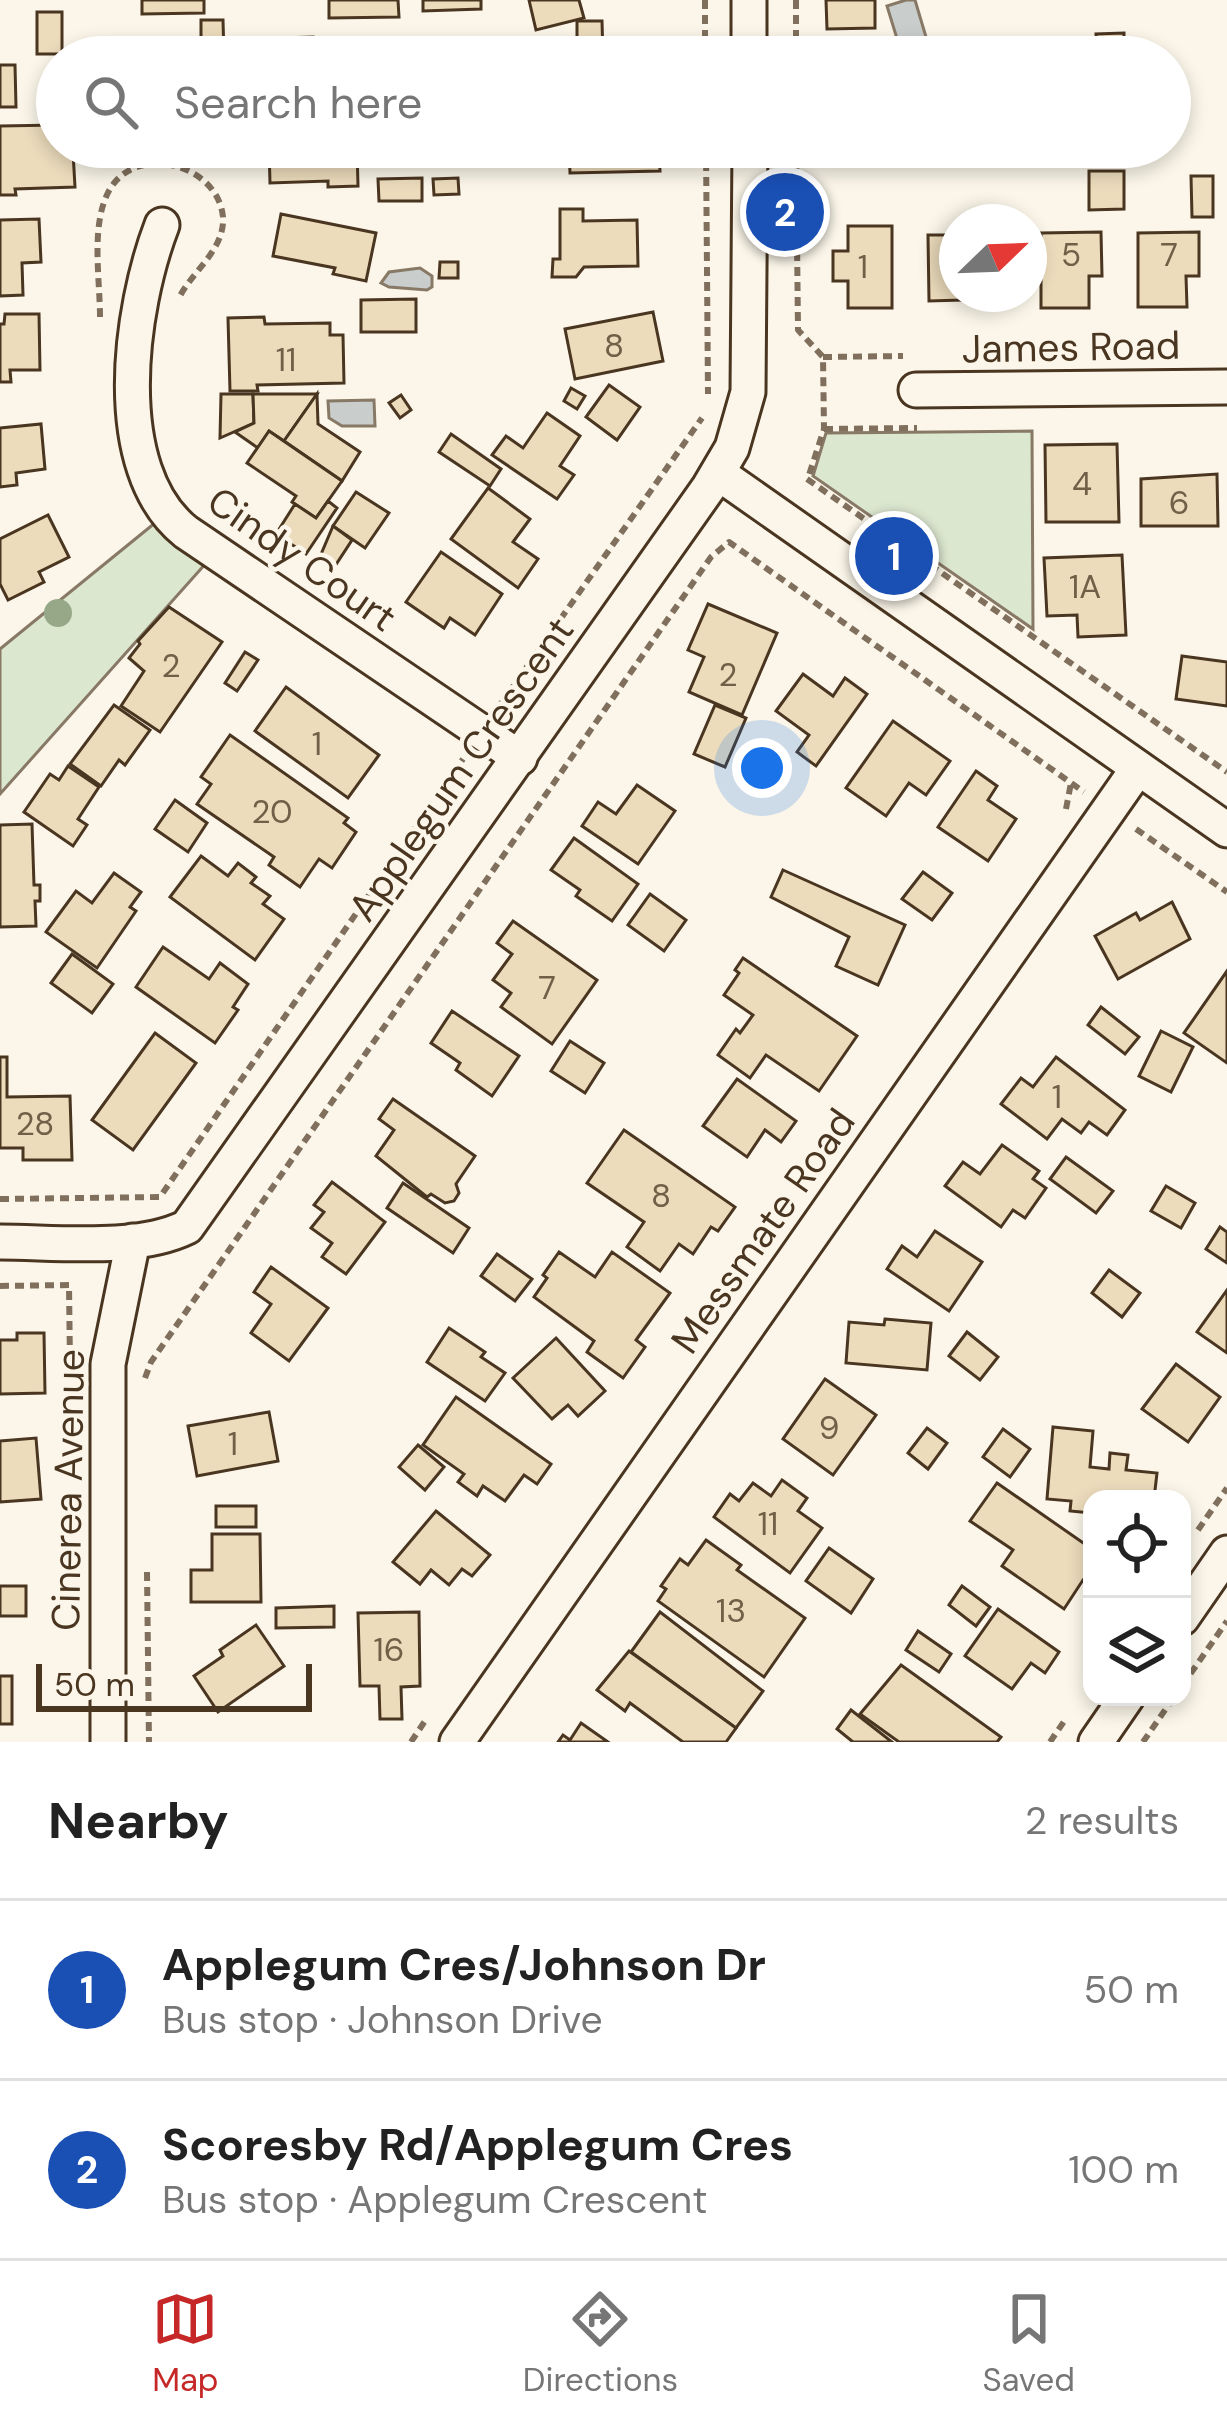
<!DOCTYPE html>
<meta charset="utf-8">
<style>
:root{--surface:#fff;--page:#f2f2f2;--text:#222;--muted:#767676;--line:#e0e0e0;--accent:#c62828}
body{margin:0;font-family:"DM Sans",sans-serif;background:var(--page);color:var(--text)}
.controls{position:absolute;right:36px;bottom:36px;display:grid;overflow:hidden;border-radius:24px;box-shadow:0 6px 18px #0003}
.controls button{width:108px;height:108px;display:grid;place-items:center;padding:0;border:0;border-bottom:3px solid var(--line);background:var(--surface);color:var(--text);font:60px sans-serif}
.compass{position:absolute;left:939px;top:204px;width:108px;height:108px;border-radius:50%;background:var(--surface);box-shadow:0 6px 18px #0003;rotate:67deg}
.scale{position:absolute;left:36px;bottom:30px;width:276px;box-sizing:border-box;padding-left:12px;border:6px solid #4a3520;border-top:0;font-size:33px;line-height:42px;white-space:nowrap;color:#4a3520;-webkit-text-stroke:9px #fbf6e9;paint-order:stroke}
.you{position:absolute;left:762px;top:768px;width:42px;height:42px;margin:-30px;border:9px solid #fff;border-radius:50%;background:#1a73e8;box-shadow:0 0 0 18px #1a73e833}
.badge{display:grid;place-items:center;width:78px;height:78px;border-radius:50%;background:var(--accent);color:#fff;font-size:39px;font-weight:700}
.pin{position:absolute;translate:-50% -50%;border:6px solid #fff;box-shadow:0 3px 12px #0006}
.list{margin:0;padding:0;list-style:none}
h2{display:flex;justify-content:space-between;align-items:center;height:156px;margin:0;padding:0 48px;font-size:51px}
h2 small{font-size:39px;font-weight:400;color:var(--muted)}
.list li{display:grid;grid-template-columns:78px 1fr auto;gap:36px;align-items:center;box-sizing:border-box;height:180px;padding:0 48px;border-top:3px solid var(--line)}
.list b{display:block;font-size:45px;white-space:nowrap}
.list p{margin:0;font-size:39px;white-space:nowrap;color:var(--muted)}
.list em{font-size:39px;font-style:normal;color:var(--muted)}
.icon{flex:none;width:66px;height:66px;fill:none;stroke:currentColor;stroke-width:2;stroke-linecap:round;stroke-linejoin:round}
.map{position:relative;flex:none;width:1227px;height:1742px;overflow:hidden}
.search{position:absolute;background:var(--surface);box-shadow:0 6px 18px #0003;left:36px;right:36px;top:36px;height:132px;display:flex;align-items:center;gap:30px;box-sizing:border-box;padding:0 42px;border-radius:66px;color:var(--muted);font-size:45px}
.sheet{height:516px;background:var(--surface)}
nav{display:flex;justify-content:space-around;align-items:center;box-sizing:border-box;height:168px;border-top:3px solid var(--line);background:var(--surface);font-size:33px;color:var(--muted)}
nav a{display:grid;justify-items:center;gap:6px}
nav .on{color:var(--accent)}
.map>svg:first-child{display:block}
.green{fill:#dce7d0;stroke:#887966;stroke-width:3}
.water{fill:#c9cecd;stroke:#887966;stroke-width:3}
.building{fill:#ecdcbc;stroke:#4a3520;stroke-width:3}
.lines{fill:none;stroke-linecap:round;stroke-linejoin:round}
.street-casing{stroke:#4a3520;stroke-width:39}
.path{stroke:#7f6f5c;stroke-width:6;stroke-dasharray:9 6;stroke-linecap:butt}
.street{stroke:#fbf6e9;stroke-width:33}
.tree{fill:#96a887}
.labels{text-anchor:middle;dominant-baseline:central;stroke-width:9;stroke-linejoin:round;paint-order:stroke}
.number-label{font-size:33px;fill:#725f47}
.street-label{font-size:39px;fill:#4a3520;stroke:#fbf6e9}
</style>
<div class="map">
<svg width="1227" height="1742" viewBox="0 0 1227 1742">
<rect width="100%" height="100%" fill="#fbf6e9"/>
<g class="green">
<path d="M1032,431l1,198 -220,-153 13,-43z"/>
<path d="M166,514l50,38 -216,242v-145z"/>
</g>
<g class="water">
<path d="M906,0h9l14,47 -27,8 -15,-49z"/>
<path d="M420,268l12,8v11l-5,3 -38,-3 -8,-4 8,-11z"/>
<path d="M374,400l1,26h-33l-13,-8 -1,-17z"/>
</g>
<g class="building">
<path d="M142,0h62v13l-62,1z"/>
<path d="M329,0h69l1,17 -70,1z"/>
<path d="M423,0h58v9l-58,2z"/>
<path d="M529,0h50l5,18 -48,12z"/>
<path d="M826,0h49v28l-48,1z"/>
<rect x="37" y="12" width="25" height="42"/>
<path d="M201,20h22l1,37h-23z"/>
<path d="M577,21h25l1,36h-26z"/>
<path d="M1124,33v24h-27l-1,-23z"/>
<path d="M313,37l1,20h-35v-19z"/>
<path d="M676,39v18h-55l-1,-17z"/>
<path d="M0,65h15l1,42h-16z"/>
<path d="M57,125v22h25v4l-9,1 2,35 -60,2 1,6h-16v-69z"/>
<path d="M269,147h88l1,39 -30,1v-6l-58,2z"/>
<path d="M569,147h90l1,24 -90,2z"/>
<path d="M933,147h43v7l-42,3z"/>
<path d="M1089,171h35v38l-35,1z"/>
<path d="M1191,176h22v41h-21z"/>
<path d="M422,178v23h-43l-1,-22z"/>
<path d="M458,178l1,16 -25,1 -1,-16z"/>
<path d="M560,209h23v12l54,-1 1,46 -54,1 -8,10h-24l1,-18h7z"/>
<path d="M281,214l95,19 -10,48 -33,-7 2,-6 -62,-12z"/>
<path d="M39,219l2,43 -19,1 1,32 -23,1v-76z"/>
<path d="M848,226h44v82h-44v-27h-15v-30h15z"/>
<path d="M1101,232l1,44h-13v32h-48v-75z"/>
<path d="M1199,232v44h-13l1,31h-49v-74z"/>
<path d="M928,235h29v59h5v6l-33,1z"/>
<path d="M440,262h18v16h-19z"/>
<path d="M416,299v33h-55v-32z"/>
<path d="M653,312l10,49 -88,18 -10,-50z"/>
<path d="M5,314h34l1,56h-30l1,12h-11v-58h4z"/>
<path d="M264,317l1,7 65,-1v12h13l1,48 -87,2 1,6h-28l-2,-73z"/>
<path d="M609,385l31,22 -23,33 -31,-23z"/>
<path d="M571,388l14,8 -8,13 -13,-8z"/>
<path d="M221,394h32l1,29 -34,15z"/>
<path d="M253,394h64l-33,47 -15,-10 -11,17 -23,-16 19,-9z"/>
<path d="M317,394l1,30 42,28 -18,29 -58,-40z"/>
<path d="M401,395l10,15 -11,8 -11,-15z"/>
<path d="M547,413l33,23 -20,30 14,9 -17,24 -65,-44 14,-19 17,12z"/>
<path d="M41,424l4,45 -29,4 1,12 -17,2v-59z"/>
<path d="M269,431l73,50 -26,37 -24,-16 4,-6 -49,-33z"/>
<path d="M451,434l50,35 -11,17 -51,-34z"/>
<path d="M1117,444l2,78h-73l-1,-77z"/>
<path d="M1217,474l1,52h-77v-47z"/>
<path d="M488,488l42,31 -17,23 25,17 -20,29 -67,-49z"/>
<path d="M356,492l33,21 -24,35 -32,-22z"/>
<path d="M328,501l9,7 -31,46 -30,-20 19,-30 21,14z"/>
<path d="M48,515l21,42 -30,15 5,10 -36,18 -8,-16v-45z"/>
<path d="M333,526l19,14 -19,29 -14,-10z"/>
<path d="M441,552l61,42 -27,41 -25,-17 -6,10 -38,-26z"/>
<path d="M1122,555l4,80 -48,2 -1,-22 -30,1 -3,-58z"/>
<path d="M708,604l69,29 -35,82 -53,-23 15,-35 -16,-7z"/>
<path d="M169,607l53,35 -62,90 -39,-26 23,-35 -15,-13 11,-14 -2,-3z"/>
<path d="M245,652l13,8 -21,31 -12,-8z"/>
<path d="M1182,656l45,6v44l-51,-7z"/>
<path d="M803,674l30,22 12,-18 22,16 -51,72 -19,-14 12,-17 -33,-24z"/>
<path d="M286,687l93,68 -31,43 -93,-67z"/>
<path d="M114,705l36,25 -25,35 -6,-5 -18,26 -31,-22z"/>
<path d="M715,705l31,13 -21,49 -31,-13z"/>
<path d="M893,721l57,40 -24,34 -17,-12 -23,33 -40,-28z"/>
<path d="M230,735l118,83 -4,5 12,9 -24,36 -13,-9 -19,28 -31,-22 5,-8 -77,-53 14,-20 -10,-7z"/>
<path d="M68,766l31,21 -21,32 9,6 -14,21 -49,-34 26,-38 9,6z"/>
<path d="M976,771l21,15 -9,14 28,19 -28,42 -50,-34z"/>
<path d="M637,785l38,26 -37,53 -56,-38 16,-24 18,12z"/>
<path d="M175,800l32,23 -19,29 -33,-23z"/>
<path d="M32,824l2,61h6v16h-5l1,25 -36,1v-102z"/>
<path d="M574,838l64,46 -26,37 -36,-25 4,-6 -29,-20z"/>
<path d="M201,856l27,20 10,-13 18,14 -5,6 19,13 -7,8 21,15 -29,41 -85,-63z"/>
<path d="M783,870l122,55 -27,60 -42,-19 13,-29 -78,-40z"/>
<path d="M923,872l29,21 -20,27 -30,-21z"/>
<path d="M114,873l27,19 -11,15 6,4 -39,57 -51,-36 30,-41 16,12z"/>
<path d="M650,894l36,26 -22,31 -36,-26z"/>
<path d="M1172,902l18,37 -72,40 -23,-43 41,-23 4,7z"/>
<path d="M513,921l84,59 -45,64 -51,-37 10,-14 -18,-13 19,-26 -15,-11z"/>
<path d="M163,947l46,32 11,-16 28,21 -15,23 5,3 -23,33 -79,-56z"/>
<path d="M72,954l41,30 -21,29 -41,-30z"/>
<path d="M743,958l114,78 -38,55 -53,-36 -16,23 -32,-23 18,-26 4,4 13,-18 -29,-20 15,-22 -4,-3z"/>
<path d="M1227,971v92l-43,-30z"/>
<path d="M1101,1007l38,30 -14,17 -37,-29z"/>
<path d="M452,1011l67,45 -27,40 -36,-26 4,-7 -29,-20z"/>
<path d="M1161,1031l32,16 -22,45 -32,-16z"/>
<path d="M155,1033l41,30 -63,87 -41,-30z"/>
<path d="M570,1041l34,22 -19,30 -34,-22z"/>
<path d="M0,1057h7v40l63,-1 2,64h-49v-12h-23z"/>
<path d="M1056,1057l69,53 -18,25 -18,-13 -8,11 -19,-14 -15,20 -46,-35 20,-26 12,9z"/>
<path d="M737,1079l59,42 -15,21 -16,-12 -18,27 -44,-31z"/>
<path d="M393,1099l82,57 -19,28 3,9 -5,8 -9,2 -14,-9 -4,3 -51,-41 18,-26 -15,-11z"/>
<path d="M624,1130l111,77 -17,24 -7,-4 -18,27 -14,-10 -19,27 -33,-24 17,-25 -57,-39z"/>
<path d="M1002,1145l37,26 -6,8 13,9 -21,30 -12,-8 -12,17 -56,-41 18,-24 17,12z"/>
<path d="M1066,1157l47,34 -17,22 -46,-34z"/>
<path d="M332,1182l53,40 -39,52 -24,-17 10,-14 -21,-15 13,-16 -10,-7z"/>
<path d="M403,1183l66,45 -16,25 -66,-45z"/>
<path d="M1166,1186l29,17 -14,25 -30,-17z"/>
<path d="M1220,1227l7,5v31l-21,-14z"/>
<path d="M935,1231l47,31 -33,49 -62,-42 15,-23 15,11z"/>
<path d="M559,1252l36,25 17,-25 58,41 -34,47 9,7 -22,31 -36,-26 7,-11 -60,-44 13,-19 -4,-3z"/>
<path d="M497,1254l35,25 -17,22 -34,-25z"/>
<path d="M271,1267l57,41 -39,53 -38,-28 20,-29 -17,-12z"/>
<path d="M1109,1270l31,23 -18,24 -30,-24z"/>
<path d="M1227,1290v63l-30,-21z"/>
<path d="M885,1319l46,4 -4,47 -81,-7 3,-41 35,3z"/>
<path d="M449,1328l36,24 -4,5 24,16 -20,28 -58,-39z"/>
<path d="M967,1332l31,25 -18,23 -31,-24z"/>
<path d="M17,1333h27l1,60 -45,1v-54h17z"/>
<path d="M556,1338l49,53 -27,25 -10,-11 -16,14 -39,-41z"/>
<path d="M1176,1364l44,33 -32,45 -46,-33z"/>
<path d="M825,1379l51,36 -43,60 -50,-36z"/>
<path d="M456,1397l95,67 -14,20 -13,-9 -19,26 -22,-15 -6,10 -19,-14 6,-8 -41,-29z"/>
<path d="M269,1412l9,49 -81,15 -9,-50z"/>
<path d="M1053,1427l40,4 -3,36 19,2 1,-16 18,2 -2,15 31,3 -3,26h-62v14l-22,-2 1,-10 -24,-2z"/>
<path d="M927,1428l20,15 -19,26 -20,-16z"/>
<path d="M1003,1429l27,20 -20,28 -27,-20z"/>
<path d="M36,1438l5,61 -41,3v-61z"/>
<path d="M418,1445l26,22 -19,23 -26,-23z"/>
<path d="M782,1480l25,18 -9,13 24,17 -32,45 -76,-56 16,-23 9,7 14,-18 18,13z"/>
<path d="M997,1483l95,66v37l-9,-6 -19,29 -62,-43 11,-16 -43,-29z"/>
<rect x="216" y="1506" width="40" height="21"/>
<path d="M436,1511l54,44 -18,21 -10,-7 -13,16 -18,-15 -11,14 -27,-22z"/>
<path d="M212,1534h48l1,68h-70v-32h21z"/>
<path d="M706,1540l35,25 -4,5 68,48 -41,59 -106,-76 8,-12 -5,-3 19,-27 8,6z"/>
<path d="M829,1548l44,31 -22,34 -45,-32z"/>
<rect x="0" y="1586" width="26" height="30"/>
<path d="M962,1586l28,21 -14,19 -27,-21z"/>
<path d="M334,1606v21l-58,1v-20z"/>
<path d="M998,1609l61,43 -14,21 -14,-10 -19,26 -47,-33z"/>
<path d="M419,1612l1,74 -19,1 1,32h-22l-1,-33h-19l-2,-73z"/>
<path d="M660,1612l103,79 -27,37 -105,-76z"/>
<path d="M256,1625l28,41 -66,46 -24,-36 29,-20 -3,-6z"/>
<path d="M918,1631l33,23 -12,18 -33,-22z"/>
<path d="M629,1651l107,77 -10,14h-43l-53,-39 -5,8 -28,-21z"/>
<path d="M901,1665l100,72 -4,5h-98l-39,-28z"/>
<rect x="0" y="1676" width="12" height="48"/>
<path d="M851,1710l41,32h-39l-16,-13z"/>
<path d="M581,1723l27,19h-50l5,-7 7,5z"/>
</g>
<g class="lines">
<g class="street-casing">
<g id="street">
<path d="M749,0v57"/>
<path d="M162,225c-32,83 -55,244 24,307l334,226"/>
<path d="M916,390l311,-3"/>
<path d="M718,473l509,357"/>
<path d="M0,1242c56,0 136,10 187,-15l522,-740 23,-39 16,-56 2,-245"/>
<path d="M1182,1618l45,-65"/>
<path d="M108,1742v-378l25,-123"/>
<path d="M457,1742l681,-974"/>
<path d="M1096,1742l31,-45"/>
</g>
</g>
<g class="path">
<path d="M705,0v57"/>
<path d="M796,0v57"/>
<path d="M706,147l2,247"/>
<path d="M796,147l2,183 25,27 1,72 -16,49"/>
<path d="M100,317c0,-39 -10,-94 10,-128 27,-46 108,-25 113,28 2,32 -30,54 -43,79"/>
<path d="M823,357l80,-1"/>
<path d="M824,429l93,-1"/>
<path d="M807,479l420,293"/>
<path d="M500,705l202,-287"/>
<path d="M1066,809l5,-26"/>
<path d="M1136,829l91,63"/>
<path d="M0,1199l160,-2 303,-438"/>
<path d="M0,1286l69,-1 1,81"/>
<path d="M145,1378l6,-16 560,-805 18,-15 355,250"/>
<path d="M1198,1530l29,-42"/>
<path d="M147,1572l2,170"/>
<path d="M1182,1686l45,-65"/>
<path d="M411,1742l16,-24"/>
<path d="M1050,1742l15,-22"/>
<path d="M1143,1742l31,-45"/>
</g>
<use href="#street" class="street"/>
</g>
<circle class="tree" cx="58" cy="613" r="14"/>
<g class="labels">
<g class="number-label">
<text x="1071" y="254">5</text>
<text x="1169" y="254">7</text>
<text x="863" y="266">1</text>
<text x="614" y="345">8</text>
<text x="286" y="359">11</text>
<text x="1082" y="483">4</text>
<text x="1179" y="502">6</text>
<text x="1085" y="586">1A</text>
<text x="171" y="665">2</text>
<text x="728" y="674">2</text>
<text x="317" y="743">1</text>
<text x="272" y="811">20</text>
<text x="547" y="987">7</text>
<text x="1057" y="1096">1</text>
<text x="35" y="1123">28</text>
<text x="661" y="1195">8</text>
<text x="829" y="1427">9</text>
<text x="233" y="1443">1</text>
<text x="768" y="1523">11</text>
<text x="731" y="1610">13</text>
<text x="389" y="1649">16</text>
</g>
<g class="street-label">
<text transform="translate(1071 347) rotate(-1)">James Road</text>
<text transform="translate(302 559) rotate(35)">Cindy Court</text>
<text transform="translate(461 769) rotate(-55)">Applegum Crescent</text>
<text transform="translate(763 1231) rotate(-55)">Messmate Road</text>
<text transform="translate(68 1490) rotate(-89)">Cinerea Avenue</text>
</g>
</g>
</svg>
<div class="controls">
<button><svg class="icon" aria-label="locate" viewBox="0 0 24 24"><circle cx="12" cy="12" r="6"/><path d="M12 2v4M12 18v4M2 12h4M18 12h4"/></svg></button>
<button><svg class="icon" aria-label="layers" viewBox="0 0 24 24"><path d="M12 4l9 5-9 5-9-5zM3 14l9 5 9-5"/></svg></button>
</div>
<svg class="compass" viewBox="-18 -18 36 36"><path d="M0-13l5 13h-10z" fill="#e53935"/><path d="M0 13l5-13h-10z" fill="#767676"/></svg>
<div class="scale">50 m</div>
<div class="you"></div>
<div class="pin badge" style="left:894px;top:556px;background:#1a4fb4">1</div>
<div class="pin badge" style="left:785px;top:212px;background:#1a4fb4">2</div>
<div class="search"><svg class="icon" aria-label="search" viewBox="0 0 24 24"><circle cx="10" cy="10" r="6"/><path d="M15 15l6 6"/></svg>Search here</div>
</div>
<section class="sheet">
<h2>Nearby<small>2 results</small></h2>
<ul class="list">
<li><span class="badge" style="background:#1a4fb4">1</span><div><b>Applegum Cres/Johnson Dr</b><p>Bus stop · Johnson Drive</p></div><em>50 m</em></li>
<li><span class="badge" style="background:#1a4fb4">2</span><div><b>Scoresby Rd/Applegum Cres</b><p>Bus stop · Applegum Crescent</p></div><em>100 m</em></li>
</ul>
</section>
<nav>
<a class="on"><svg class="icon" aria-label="map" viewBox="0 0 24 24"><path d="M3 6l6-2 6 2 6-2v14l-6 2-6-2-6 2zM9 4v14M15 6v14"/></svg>Map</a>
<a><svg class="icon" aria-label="directions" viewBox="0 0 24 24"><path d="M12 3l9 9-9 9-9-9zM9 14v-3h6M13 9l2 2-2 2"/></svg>Directions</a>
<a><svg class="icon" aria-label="saved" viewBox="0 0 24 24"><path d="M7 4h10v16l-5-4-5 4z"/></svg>Saved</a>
</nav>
